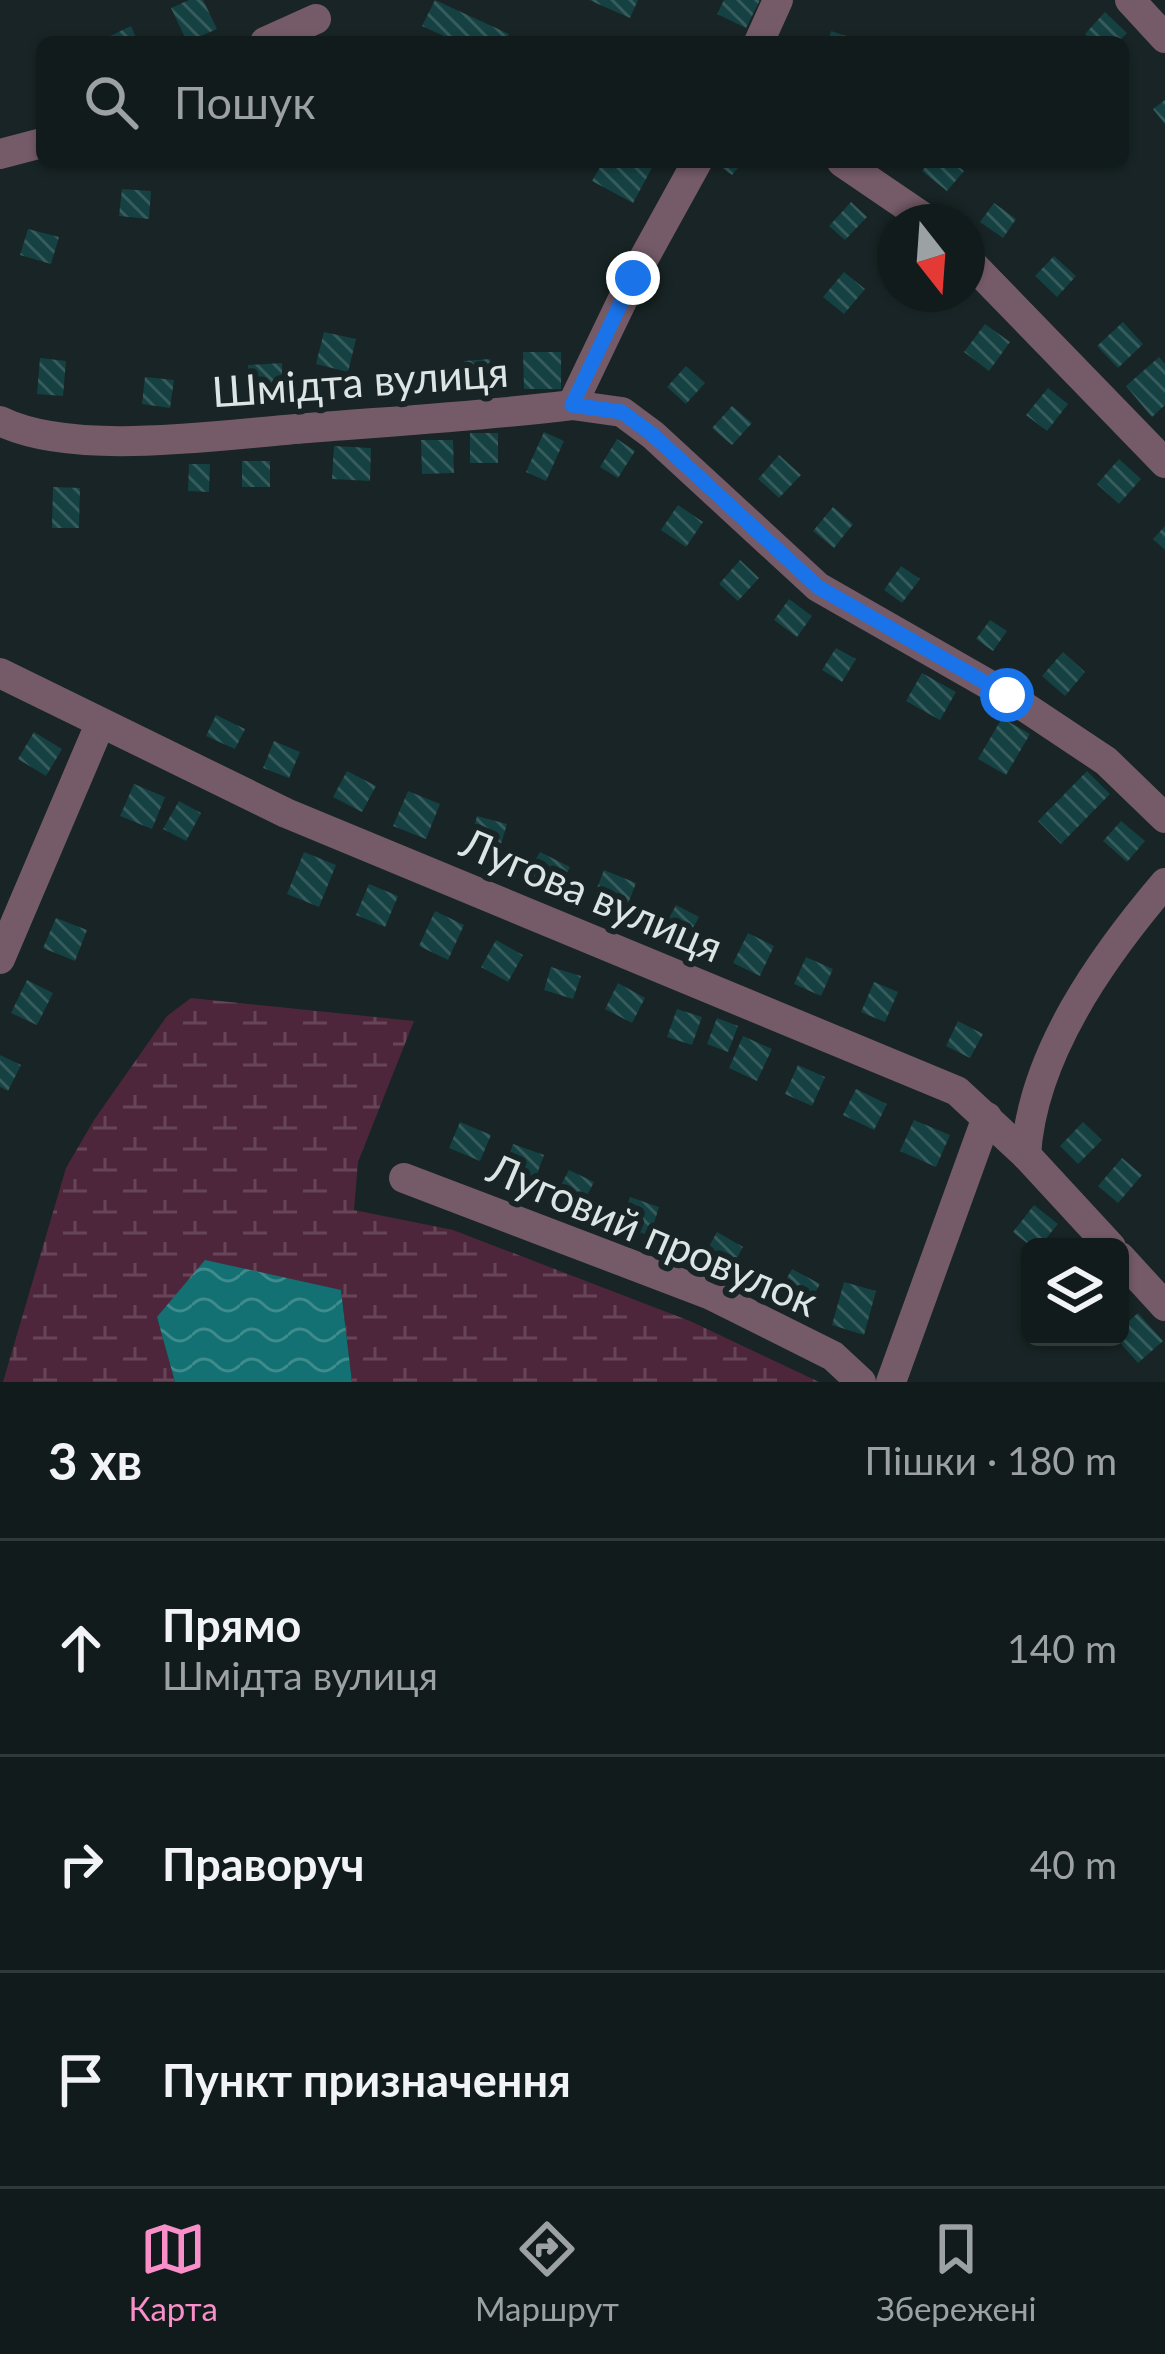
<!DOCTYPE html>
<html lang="uk">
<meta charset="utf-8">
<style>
:root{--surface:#121b1c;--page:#1b2425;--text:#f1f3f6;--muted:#9ca1a3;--line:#31393b;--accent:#f98fc9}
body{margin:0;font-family:Lato,sans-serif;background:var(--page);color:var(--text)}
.controls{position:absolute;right:36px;bottom:36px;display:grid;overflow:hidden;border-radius:18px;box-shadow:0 3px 9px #0004}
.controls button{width:108px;height:108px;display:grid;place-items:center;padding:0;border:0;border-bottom:3px solid var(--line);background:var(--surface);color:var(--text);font:60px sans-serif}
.compass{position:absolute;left:877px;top:204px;width:108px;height:108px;border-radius:50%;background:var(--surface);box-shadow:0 3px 9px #0004;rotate:163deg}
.stop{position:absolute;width:36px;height:36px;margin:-27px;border:9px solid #1a73e8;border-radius:50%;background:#fff}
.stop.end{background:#1a73e8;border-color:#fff;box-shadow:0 3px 12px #0008}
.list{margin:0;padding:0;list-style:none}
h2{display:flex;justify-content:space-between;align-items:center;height:156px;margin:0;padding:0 48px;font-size:51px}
h2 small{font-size:39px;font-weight:400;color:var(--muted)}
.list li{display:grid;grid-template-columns:78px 1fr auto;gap:36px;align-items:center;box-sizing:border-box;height:216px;padding:0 48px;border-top:3px solid var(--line)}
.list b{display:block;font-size:45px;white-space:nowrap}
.list p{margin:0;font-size:39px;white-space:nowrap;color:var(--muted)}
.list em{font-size:39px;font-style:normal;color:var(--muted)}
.icon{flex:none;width:66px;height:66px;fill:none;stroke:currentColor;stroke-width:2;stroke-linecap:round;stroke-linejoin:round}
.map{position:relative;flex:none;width:1165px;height:1382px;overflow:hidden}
.search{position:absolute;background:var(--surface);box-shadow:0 3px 9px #0004;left:36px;right:36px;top:36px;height:132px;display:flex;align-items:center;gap:30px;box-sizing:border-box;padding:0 42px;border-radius:18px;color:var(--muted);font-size:45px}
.sheet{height:804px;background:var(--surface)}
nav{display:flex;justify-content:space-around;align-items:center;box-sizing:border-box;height:168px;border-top:3px solid var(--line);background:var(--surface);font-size:33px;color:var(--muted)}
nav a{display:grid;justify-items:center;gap:6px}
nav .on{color:var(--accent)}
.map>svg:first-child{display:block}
.wetland{fill:url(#wetland-marsh)}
.water{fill:url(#water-waves)}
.building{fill:url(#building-back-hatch)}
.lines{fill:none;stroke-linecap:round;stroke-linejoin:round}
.minor{stroke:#745b67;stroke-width:30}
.route{stroke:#1a73e8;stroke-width:15}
.labels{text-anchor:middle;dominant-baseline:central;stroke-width:12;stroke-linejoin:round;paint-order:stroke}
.street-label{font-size:42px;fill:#dce4e4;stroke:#182425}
</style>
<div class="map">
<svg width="1165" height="1382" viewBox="0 0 1165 1382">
<defs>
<pattern id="wetland-marsh" width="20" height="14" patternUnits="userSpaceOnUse" patternTransform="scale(3)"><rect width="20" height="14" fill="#4e263c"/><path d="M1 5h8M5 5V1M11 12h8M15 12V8" fill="none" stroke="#674558"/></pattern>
<pattern id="water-waves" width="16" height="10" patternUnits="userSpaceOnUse" patternTransform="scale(3)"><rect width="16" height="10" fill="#137173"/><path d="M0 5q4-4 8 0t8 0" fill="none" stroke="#408c8d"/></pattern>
<pattern id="building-back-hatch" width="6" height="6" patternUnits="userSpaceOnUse" patternTransform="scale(3)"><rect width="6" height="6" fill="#154142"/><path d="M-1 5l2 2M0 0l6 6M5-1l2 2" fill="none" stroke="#365c5d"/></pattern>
</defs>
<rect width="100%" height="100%" fill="#182425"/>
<path class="wetland" d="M191,998l223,23 -56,141 -4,48 99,20 237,91 129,61h-467l-11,-92 -184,27 18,65h-172l63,-214 28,-48 73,-104z"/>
<path class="water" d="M205,1260l136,30 11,92h-177l-18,-65z"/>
<g class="building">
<path d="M189,0h14l14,29 -30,13 -16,-34z"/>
<path d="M435,0l74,34 -4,8h-48l-35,-16z"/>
<path d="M589,0h49l-8,18z"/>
<path d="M724,0h36l-14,28 -29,-14z"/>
<path d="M1105,12l22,21 -9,9h-25l-8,-8z"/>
<path d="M131,26l7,16h-40z"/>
<path d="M831,31l30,10v1h-33z"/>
<path d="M1165,100v24l-12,-15z"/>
<path d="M603,162h52l-22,41 -41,-22z"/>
<path d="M714,162h29l-11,13z"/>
<path d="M929,162h24l11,9 -17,20 -25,-20z"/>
<path d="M122,189l29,2 -2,28 -30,-3z"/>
<path d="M851,202l16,15 -22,23 -16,-14z"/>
<path d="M994,203l22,16 -13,19 -23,-16z"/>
<path d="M28,229l31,8 -8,27 -31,-9z"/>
<path d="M1054,256l22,20 -19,21 -22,-21z"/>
<path d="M844,272l21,17 -21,25 -21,-17z"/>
<path d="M1123,322l20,22 -25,24 -21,-22z"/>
<path d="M985,324l25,18 -21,29 -25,-19z"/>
<path d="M324,332l32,7 -8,33 -32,-8z"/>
<path d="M523,352h38v37h-37z"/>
<path d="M1159,357l6,7v41l-13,12 -26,-31z"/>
<path d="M40,358l26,3 -3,35 -26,-2z"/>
<path d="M490,359l3,33 -27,1 -2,-32z"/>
<path d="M282,363l2,36 -35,1 -1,-35z"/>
<path d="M686,366l19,17 -19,21 -19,-17z"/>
<path d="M145,377l29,3 -4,28 -28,-4z"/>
<path d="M1048,388l20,16 -21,27 -21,-16z"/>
<path d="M732,406l20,17 -20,22 -20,-17z"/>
<path d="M544,432l20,9 -18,40 -20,-9z"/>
<rect x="470" y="433" width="28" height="30"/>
<path d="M617,439l18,12 -17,27 -18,-11z"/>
<path d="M421,440h32l1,33 -32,1z"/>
<path d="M334,446l37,2 -1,33 -38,-2z"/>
<path d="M779,455l22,20 -22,23 -21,-19z"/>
<path d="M1119,459l22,20 -22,25 -22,-20z"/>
<rect x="242" y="461" width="28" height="26"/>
<path d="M189,464h21l-1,28 -21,-1z"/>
<path d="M53,487l27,1 -1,40h-27z"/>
<path d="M678,505l25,17 -17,25 -25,-17z"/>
<path d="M833,507l20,17 -19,24 -21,-17z"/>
<path d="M1165,526v24l-12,-11z"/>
<path d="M740,560l19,18 -21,23 -19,-17z"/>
<path d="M901,566l19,13 -18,24 -18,-13z"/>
<path d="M789,599l23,17 -15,21 -23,-17z"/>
<path d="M990,620l17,11 -14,20 -17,-12z"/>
<path d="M836,648l20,11 -14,23 -20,-12z"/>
<path d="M1063,652l22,20 -20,24 -23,-20z"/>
<path d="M922,673l34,19 -16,28 -34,-19z"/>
<path d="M216,715l29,14 -10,20 -29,-13z"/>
<path d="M1002,718l28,16 -24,41 -28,-16z"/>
<path d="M34,732l28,17 -16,27 -28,-17z"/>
<path d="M274,741l26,11 -11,26 -26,-10z"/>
<path d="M347,771l29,15 -14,26 -29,-15z"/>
<path d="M1087,771l23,23 -49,50 -23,-23z"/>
<path d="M134,784l31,13 -13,32 -32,-13z"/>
<path d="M408,791l32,13 -14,35 -33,-13z"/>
<path d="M179,801l22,12 -15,28 -23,-12z"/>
<path d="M477,816l30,8 -9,30 -29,-7z"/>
<path d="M1121,821l24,20 -18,21 -24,-21z"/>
<path d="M304,852l32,13 -17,42 -32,-13z"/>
<path d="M540,852l30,15 -13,25 -31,-16z"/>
<path d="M604,870l32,13 -13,34 -32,-13z"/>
<path d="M369,884l29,12 -13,31 -29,-12z"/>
<path d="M676,905l23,12 -14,26 -23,-12z"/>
<path d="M435,911l29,14 -16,35 -29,-14z"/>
<path d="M56,918l31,12 -12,31 -32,-13z"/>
<path d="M748,933l26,13 -14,30 -27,-13z"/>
<path d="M496,940l27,15 -15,27 -27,-15z"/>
<path d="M806,957l27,12 -12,27 -27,-12z"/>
<path d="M551,967l30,9 -8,23 -29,-9z"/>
<path d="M27,980l26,13 -16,32 -26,-12z"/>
<path d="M874,982l24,10 -13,30 -24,-10z"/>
<path d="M618,983l27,15 -13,25 -27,-14z"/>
<path d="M677,1009l25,8 -10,28 -25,-8z"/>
<path d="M717,1018l21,8 -10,26 -21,-8z"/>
<path d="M958,1021l25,13 -13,24 -24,-12z"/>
<path d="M743,1036l29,13 -15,32 -28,-13z"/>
<path d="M0,1055l21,10 -13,26 -8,-4z"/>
<path d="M798,1065l27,12 -13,29 -27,-12z"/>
<path d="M856,1089l31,15 -13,26 -31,-15z"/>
<path d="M914,1120l36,15 -14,32 -36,-16z"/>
<path d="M460,1122l31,13 -11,26 -31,-13z"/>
<path d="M1083,1122l19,18 -24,24 -18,-18z"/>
<path d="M513,1144l31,11 -11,30 -31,-11z"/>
<path d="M1122,1158l20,17 -24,28 -20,-17z"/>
<path d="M569,1170l25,12 -14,27 -25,-13z"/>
<path d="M630,1197l29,10 -9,29 -30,-11z"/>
<path d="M1034,1205l24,19 -19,23h-7l-19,-15z"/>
<path d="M717,1232l26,15 -17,31 -26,-15z"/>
<path d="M792,1269l28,15 -13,23 -28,-15z"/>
<path d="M844,1282l32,9 -12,44 -32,-10z"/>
<path d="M1138,1313l25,28 -25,22 -23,-26h5v-8z"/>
</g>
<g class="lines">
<g class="minor">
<path d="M1130,0l35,38"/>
<path d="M265,42l51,-23"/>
<path d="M759,42l19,-42"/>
<path d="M0,154l42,-11"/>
<path d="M842,162l88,60"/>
<path d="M967,259l198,204"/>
<path d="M572,405l61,-127 64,-116"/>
<path d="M0,421c75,37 224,13 308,7 88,-7 176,-12 264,-23l50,7 31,23 165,152 189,108 99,66 59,57"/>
<path d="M0,673l286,140 671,278 69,64 85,92"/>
<path d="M0,959l100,-235"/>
<path d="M1026,1155c6,-100 76,-198 139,-272"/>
<path d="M404,1178l307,117 122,61 28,26"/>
<path d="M1120,1257l45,49"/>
<path d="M891,1382l96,-265"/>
</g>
</g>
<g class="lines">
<path class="route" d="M633,278l-61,127 50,7 31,23 165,152 189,108"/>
</g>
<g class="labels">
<g class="street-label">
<text transform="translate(360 381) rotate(-4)">Шмідта вулиця</text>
<text transform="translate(592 894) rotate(23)">Лугова вулиця</text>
<text transform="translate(653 1234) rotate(23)">Луговий провулок</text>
</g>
</g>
</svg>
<div class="controls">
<button><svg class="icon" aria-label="layers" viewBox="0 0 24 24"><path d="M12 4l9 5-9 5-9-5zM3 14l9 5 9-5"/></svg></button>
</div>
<svg class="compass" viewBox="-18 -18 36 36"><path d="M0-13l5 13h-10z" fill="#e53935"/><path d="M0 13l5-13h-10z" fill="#9ca1a3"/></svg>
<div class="stop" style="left:1007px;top:695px"></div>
<div class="stop end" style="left:633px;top:278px"></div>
<div class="search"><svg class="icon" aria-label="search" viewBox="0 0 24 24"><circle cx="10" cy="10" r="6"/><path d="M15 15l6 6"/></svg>Пошук</div>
</div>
<section class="sheet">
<h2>3 хв<small>Пішки · 180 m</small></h2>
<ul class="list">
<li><svg class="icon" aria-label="ahead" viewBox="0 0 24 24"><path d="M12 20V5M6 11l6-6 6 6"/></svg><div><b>Прямо</b><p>Шмідта вулиця</p></div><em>140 m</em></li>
<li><svg class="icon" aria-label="right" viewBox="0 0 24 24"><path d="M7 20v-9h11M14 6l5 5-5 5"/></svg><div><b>Праворуч</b></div><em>40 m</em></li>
<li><svg class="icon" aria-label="arrive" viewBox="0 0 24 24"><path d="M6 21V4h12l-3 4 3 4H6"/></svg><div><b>Пункт призначення</b></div></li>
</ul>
</section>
<nav>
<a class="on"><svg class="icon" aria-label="map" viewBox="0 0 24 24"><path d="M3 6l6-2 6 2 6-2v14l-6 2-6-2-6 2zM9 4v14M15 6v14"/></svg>Карта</a>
<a><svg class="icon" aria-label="directions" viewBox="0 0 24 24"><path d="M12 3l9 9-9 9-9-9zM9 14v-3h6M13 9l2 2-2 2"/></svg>Маршрут</a>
<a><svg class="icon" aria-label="saved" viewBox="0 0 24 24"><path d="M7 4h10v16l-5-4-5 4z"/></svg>Збережені</a>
</nav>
